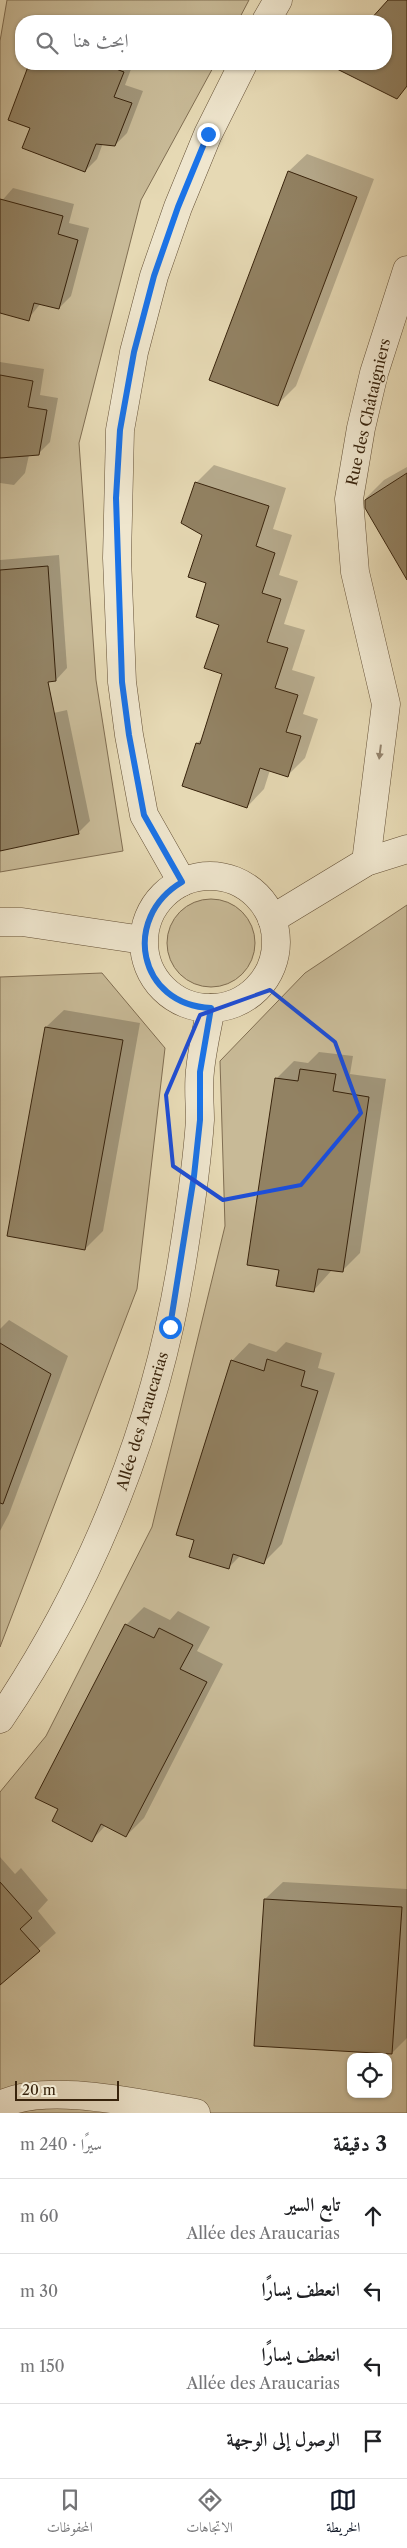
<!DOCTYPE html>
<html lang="ar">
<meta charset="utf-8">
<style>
:root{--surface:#fff;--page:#f6f6f6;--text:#202124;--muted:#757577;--line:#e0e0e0;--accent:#111827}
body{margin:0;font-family:"Libre Caslon Text",Amiri,serif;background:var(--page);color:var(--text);direction:rtl}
.controls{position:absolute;right:15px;bottom:15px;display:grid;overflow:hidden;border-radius:10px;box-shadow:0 1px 4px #0004}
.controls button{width:45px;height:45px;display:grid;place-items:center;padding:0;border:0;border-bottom:1px solid var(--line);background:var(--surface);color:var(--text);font:25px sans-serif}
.scale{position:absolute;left:15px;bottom:12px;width:104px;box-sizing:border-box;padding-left:5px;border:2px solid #38230c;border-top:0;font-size:14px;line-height:18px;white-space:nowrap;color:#38230c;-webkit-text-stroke:4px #efe6ce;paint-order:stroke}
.stop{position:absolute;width:15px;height:15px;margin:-11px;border:4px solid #1a73e8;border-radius:50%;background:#fff}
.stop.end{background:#1a73e8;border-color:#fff;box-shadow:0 1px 5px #0008}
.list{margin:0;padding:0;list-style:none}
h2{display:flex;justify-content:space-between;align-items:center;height:65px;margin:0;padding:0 20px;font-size:21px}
h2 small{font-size:16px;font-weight:400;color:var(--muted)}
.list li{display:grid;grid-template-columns:32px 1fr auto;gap:15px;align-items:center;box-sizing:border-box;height:75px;padding:0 20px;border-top:1px solid var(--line)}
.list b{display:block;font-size:19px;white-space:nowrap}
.list p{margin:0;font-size:16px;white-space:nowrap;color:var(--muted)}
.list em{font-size:16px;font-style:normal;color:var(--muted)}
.icon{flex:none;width:28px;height:28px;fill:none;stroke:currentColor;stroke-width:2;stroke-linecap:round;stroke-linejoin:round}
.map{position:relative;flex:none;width:407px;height:2113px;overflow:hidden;direction:ltr}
.search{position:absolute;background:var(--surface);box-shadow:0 1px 4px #0004;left:15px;right:15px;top:15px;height:55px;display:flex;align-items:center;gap:12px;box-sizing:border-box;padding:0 18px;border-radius:20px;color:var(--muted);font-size:19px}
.sheet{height:365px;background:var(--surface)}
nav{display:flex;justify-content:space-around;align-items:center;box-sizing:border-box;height:70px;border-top:1px solid var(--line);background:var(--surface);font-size:14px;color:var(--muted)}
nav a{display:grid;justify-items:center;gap:2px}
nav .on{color:var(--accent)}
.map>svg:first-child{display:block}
.green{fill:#c8ba97;stroke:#806e52;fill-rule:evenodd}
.shadow{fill:#0003}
.building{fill:#928263;stroke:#38230c}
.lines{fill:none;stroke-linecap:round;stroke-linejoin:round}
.minor-casing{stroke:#645036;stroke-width:29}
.minor{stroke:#efe6ce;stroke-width:28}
.oneway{fill:#94846d}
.route{stroke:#1a73e8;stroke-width:6}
.marked{fill:none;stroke:#1d4ed8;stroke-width:4;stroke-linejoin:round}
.labels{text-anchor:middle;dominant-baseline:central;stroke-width:4;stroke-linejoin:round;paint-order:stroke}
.street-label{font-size:15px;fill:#38230c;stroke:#efe6ce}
</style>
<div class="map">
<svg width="407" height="2113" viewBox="0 0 407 2113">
<rect width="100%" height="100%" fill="#e6d9b4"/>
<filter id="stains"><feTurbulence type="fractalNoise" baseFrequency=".004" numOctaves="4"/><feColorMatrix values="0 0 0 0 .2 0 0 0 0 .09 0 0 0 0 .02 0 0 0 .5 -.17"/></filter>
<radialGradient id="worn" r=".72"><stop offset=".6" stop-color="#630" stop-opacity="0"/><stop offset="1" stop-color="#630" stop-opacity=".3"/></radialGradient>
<g class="green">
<path d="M7,0h242l-11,21h-217v43h194l-74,136 -62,243 17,237 27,171 -123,21v-831z"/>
<circle cx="211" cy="943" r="44"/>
<path d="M407,905v1208h-407v-321l46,-56 106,-209 73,-301 -5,-165 85,-88zM351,2057h37v37h-37z"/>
<path d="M102,973l63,75 -28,241 -137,358v-670z"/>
</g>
<g class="shadow">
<path d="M389,0h18v87l-11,11 -63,-32 53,-2v-43h-15z"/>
<path d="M30,64h103l-8,21 18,6 -16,42 -12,12 -12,-2 -6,16 -12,12 -53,-44 -23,-8z"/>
<path d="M307,154l67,25 -78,207 -18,18 11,-233z"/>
<path d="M13,188l61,16 -5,19 20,5 -18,68 -12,12 -18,-5 -13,16 -28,-7v-109z"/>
<path d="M0,362l44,7 -4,26 18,3 -8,44 -12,12 -9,1 -4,18 -11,12 -14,-2z"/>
<path d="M214,465l72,23 -13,41 19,6 -13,40 19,6 -14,43 21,6 -13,40 23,7 -12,37 15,5 -13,39 -18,18 -17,-6 -6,19 -17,18 -50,-64 6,-5 20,-65 -3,-49 -12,-42 -12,-99z"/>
<path d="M407,467v110l-40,-69 -1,-10 18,-18z"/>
<path d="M59,555l8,113 -11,12 -56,4v-124z"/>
<path d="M67,710l23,111 -12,12 -78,1v-109z"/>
<path d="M64,1010l76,13 -37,208 -18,18 -39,-222z"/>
<path d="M319,1052l34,4 -3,18 36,5 -26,174 -18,18 -10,-1 -18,20 -34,-21 -4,-190 18,-18 14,2z"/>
<path d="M9,1320l59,36 -59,158 -9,17v-202z"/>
<path d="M286,1342l36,11 -4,15 17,5 -53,171 -18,18 -23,-7 -12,12 -34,-28 37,-178 17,-18 27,9z"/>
<path d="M144,1607l26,13 8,-9 32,16 -13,24 26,13 -79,154 -18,18 -20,-11 -14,15 -33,-31 -22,-11 89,-173z"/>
<path d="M0,1857l15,17 6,-6 27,32 -10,11 18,22 -56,50z"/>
<path d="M283,1882l124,7v149l-15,15 -127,-154z"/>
</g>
<g class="building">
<path d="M388,0h19v86l-10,13 -66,-33 2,-2h53v-43h-17z"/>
<path d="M29,64h74l21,8 -10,25 18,6 -17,43 -19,-2 -11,28 -63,-24 8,-20 -22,-8z"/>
<path d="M288,171l69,26 -79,209 -69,-26z"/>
<path d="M0,199l63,17 -5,18 20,6 -19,69 -25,-6 -5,18 -29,-8z"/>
<path d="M0,375l33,6 -5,26 19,3 -8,45 -39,3z"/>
<path d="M407,473v107l-42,-72v-8z"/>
<path d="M195,482l74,24 -13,40 19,7 -13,40 19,6 -14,43 21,6 -13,40 23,7 -12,37 15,4 -13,41 -28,-9 -13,40 -65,-22 14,-43 4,1 22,-70 -18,-6 15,-43 -23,-8 10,-34 -18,-6 14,-42 -21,-12z"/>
<path d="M48,566l8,115 -8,1 31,152 -79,17v-281z"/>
<path d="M45,1027l78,13 -38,210 -78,-14z"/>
<path d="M300,1069l36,5 -3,17 36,6 -26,175 -25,-3 -4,23 -38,-6 3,-16 -32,-5 28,-187 23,3z"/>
<path d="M0,1343l51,31 -48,130 -3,-1z"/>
<path d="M267,1359l38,12 -4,15 17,5 -54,173 -31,-10 -4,15 -40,-12 5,-17 -18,-5 55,-175 33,11z"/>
<path d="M125,1624l29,14 5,-10 34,17 -13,24 27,13 -81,155 -25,-13 -9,18 -40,-21 6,-12 -23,-11z"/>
<path d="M0,1882l32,36 -12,11 20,22 -40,34z"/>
<path d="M264,1899l138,8 -10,147 -138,-8z"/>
</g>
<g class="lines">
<g class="minor-casing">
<g id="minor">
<path d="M266,21l12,-21"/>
<path d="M366,862l20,-158 -31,-132 -6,-73 12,-71 13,-55 33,-103"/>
<circle cx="210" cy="942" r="66"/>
<path d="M182,882l-38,-67 -15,-80 -7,-53 -5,-124 3,-128 14,-78 20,-76 24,-69 30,-73 35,-70"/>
<path d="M272,919l94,-57 41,-13"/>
<path d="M0,922h22l121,18"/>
<path d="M0,1719c94,-139 157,-298 183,-464 7,-44 14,-90 17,-135 0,-16 -2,-32 0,-49 2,-21 7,-42 11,-63"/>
<path d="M0,2105c48,-24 143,0 196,8"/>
</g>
</g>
<use href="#minor" class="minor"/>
</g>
<defs><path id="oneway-solid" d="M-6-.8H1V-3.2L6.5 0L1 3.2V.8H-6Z" transform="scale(1.25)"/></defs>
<use class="oneway" href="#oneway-solid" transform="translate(380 752) rotate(97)"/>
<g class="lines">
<path class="route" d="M170,1327l24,-151 6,-56v-48l11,-64c-73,-3 -90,-90 -29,-126l-38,-67 -15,-80 -7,-53 -6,-184 4,-68 14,-78 20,-76 24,-69 30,-73"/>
</g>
<path class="marked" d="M270,990l65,52 26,71 -60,72 -78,15 -50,-34 -7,-71 34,-80z"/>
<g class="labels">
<g class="street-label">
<text transform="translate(368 412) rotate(-77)">Rue des Châtaigniers</text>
<text transform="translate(142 1421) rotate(-73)">Allée des Araucarias</text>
</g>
</g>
<rect width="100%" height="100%" filter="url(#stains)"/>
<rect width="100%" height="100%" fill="url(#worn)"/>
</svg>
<div class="controls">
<button><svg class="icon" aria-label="locate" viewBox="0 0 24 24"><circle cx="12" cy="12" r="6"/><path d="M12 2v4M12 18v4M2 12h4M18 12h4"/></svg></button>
</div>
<div class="scale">20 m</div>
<div class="stop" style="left:170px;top:1327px"></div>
<div class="stop end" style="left:208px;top:134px"></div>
<div class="search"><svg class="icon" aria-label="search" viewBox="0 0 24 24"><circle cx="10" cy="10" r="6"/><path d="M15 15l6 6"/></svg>ابحث هنا</div>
</div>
<section class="sheet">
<h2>3 دقيقة<small>سيرًا · 240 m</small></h2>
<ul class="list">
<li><svg class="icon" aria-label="ahead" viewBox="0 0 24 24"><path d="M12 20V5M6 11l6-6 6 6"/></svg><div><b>تابع السير</b><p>Allée des Araucarias</p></div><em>60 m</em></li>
<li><svg class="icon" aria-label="left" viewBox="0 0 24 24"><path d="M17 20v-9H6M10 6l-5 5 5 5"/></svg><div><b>انعطف يسارًا</b></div><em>30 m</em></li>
<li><svg class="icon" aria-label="left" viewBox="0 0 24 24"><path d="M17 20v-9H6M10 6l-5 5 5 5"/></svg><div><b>انعطف يسارًا</b><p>Allée des Araucarias</p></div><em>150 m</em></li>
<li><svg class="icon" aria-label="arrive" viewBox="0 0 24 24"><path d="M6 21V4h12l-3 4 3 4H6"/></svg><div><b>الوصول إلى الوجهة</b></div></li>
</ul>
</section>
<nav>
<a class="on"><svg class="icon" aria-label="map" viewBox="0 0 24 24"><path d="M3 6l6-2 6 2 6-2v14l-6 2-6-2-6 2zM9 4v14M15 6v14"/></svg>الخريطة</a>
<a><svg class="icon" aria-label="directions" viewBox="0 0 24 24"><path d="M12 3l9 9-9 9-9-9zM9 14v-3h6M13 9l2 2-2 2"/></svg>الاتجاهات</a>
<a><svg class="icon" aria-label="saved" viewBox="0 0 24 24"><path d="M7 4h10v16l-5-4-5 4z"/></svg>المحفوظات</a>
</nav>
